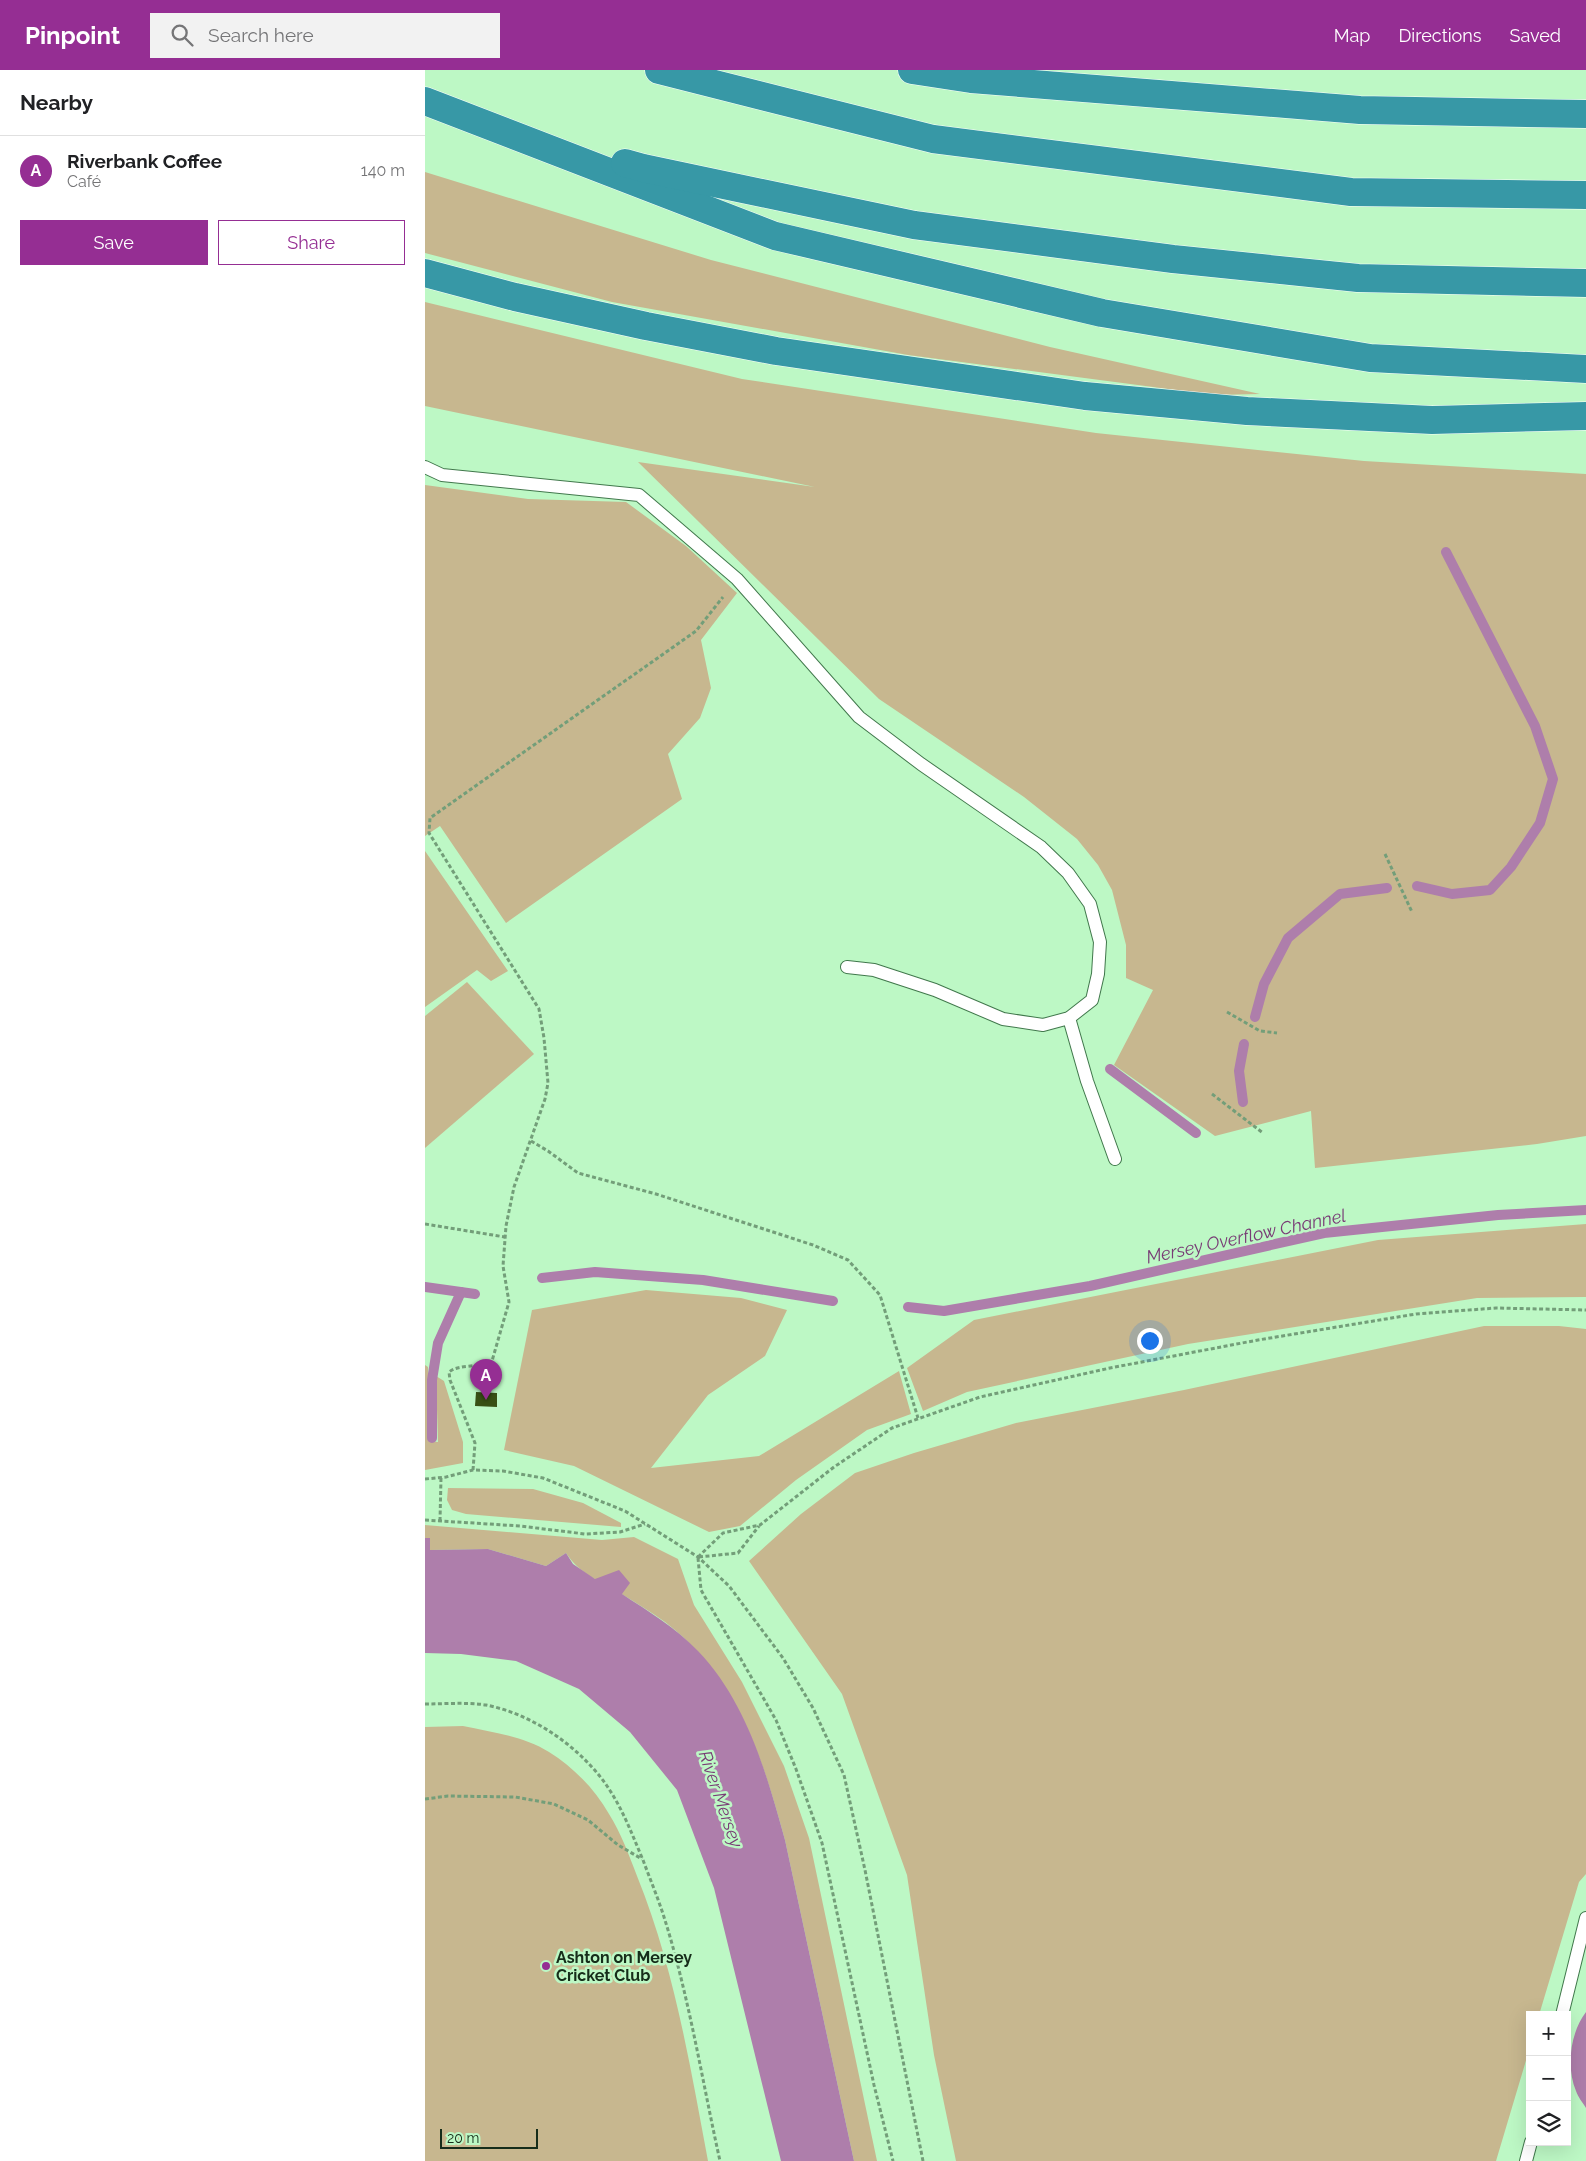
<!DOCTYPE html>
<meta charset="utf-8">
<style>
:root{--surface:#fff;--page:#f2f2f2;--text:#202124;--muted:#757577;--line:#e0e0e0;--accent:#952e93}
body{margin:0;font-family:Raleway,sans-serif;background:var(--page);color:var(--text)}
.controls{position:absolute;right:15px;bottom:15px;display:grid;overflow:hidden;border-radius:0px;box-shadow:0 5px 20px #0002}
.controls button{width:45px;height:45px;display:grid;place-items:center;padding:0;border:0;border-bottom:1px solid var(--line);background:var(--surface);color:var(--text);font:25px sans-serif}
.scale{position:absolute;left:15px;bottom:12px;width:98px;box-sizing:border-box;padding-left:5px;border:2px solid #162d1a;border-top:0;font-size:14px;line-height:18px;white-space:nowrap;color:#162d1a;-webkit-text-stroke:4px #bdf8c5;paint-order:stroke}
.you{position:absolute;left:724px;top:1270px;width:18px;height:18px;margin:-12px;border:4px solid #fff;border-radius:50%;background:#1a73e8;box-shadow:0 0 0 8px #1a73e833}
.badge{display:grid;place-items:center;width:32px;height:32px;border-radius:50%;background:var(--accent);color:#fff;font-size:16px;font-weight:700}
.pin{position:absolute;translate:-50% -41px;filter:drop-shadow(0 1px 2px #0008)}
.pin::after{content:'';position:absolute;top:26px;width:18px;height:15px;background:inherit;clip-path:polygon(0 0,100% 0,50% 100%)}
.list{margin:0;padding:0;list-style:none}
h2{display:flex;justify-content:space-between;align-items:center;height:65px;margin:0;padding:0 20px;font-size:21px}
h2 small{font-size:16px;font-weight:400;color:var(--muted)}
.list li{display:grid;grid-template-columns:32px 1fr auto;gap:15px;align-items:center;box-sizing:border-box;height:70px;padding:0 20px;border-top:1px solid var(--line)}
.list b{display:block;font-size:19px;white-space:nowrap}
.list p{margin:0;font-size:16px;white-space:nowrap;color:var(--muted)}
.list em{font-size:16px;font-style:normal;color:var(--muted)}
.actions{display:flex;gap:10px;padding:15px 20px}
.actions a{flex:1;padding:11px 0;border:1px solid var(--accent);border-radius:0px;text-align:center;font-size:18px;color:var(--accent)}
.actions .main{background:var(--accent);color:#fff}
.icon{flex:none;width:28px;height:28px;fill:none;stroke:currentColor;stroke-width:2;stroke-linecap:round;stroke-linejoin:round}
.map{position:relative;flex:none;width:1161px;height:2091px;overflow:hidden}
header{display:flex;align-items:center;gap:30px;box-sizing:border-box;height:70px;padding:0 25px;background:var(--accent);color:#fff}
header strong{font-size:24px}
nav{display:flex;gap:28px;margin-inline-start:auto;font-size:18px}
.search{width:350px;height:45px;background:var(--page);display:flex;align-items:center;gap:12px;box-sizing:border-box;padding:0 18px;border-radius:0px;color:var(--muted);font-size:19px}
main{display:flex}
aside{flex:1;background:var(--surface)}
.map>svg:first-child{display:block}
.green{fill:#c7b78f}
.water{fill:#ae7eab}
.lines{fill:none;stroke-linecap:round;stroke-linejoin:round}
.stream{stroke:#ae7eab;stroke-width:10}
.building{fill:#385014}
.lane-casing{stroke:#41784c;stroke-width:14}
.highway-casing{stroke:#fff;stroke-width:29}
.path{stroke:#739e79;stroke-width:3;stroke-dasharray:4 2.5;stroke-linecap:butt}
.lane{stroke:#fff;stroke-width:12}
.highway{stroke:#3798a6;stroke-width:28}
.poi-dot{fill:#952e93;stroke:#bdf8c5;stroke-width:2}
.labels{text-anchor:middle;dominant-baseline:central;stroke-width:5;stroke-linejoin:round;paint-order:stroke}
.poi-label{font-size:16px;font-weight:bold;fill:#162d1a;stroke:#bdf8c5;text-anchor:start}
.water-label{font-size:18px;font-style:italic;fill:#783b75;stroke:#bdf8c5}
</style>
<header>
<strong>Pinpoint</strong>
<div class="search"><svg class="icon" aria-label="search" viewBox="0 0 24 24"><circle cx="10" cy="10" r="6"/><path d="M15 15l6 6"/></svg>Search here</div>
<nav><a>Map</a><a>Directions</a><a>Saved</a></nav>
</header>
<main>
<aside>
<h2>Nearby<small></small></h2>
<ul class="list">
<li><span class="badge">A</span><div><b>Riverbank Coffee</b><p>Café</p></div><em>140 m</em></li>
</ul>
<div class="actions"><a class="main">Save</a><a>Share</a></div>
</aside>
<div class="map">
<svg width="1161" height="2091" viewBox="0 0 1161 2091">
<rect width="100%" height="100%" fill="#bdf8c5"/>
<g class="green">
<path d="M0,102l286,88 339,87 210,47 -46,1 -306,-40 -296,-53 -187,-49z"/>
<path d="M0,232l317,77 354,54 268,28 222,13v662l-49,8 -222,24 -4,-57 -96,25 -101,-71 39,-75 -27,-12v-33l-14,-55 -14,-25 -21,-26 -53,-42 -145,-98 -241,-237 177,25 -390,-81z"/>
<path d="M0,415l103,14 98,3 60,44 51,47 -36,47 10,48 -11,30 -32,36 14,45 -176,124 -66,-97 -15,10z"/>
<path d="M0,781l83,120 -17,10 -14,-11 -52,37z"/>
<path d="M42,912l67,72 -109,94v-132z"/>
<path d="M1161,1154v73l-109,1 -289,46 -221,48 -44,19 -16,-43 67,-48 404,-80z"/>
<path d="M221,1220l95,8 46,12 -22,46 -57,39 -57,73 108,-12 140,-85 12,43 -44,16 -71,50 -56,46 -31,6 -135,-66 -70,-16 28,-140z"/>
<path d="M1059,1256h75l27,3v545l-7,8 -40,133h-9v32l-34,114h-540l-22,-106 -27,-180 -65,-181 -93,-133 52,-47 54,-41 59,-20 102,-30 168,-33z"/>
<path d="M0,1295l3,2 1,74 9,1 -2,-66 8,5 19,61v21l-38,7z"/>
<path d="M23,1418l85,1 50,14 38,20v4l-155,-13 -14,-4 -5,-10z"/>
<path d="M0,1455l177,15 32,-3 44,22 16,46 48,77 42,84 25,72 68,323h-23l-69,-321c-23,-84 -48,-163 -120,-218 -14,-10 -30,-20 -45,-29 -20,-11 -41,-20 -54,-40l-20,13 -58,-17 -58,1v-11l-5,-1z"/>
<path d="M38,1656c28,6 60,10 86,26 24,15 46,37 60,62 12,19 20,41 28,62 37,91 53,189 71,285h-283v-434z"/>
</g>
<g class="water">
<path d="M0,1468h5v12l58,-1 58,17 20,-13 7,11 22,15 24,-9 11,13 -8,11c26,17 54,34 76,57 49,51 69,124 87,189l69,321h-73l-67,-273 -37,-98 -47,-58 -51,-43 -63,-28 -55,-7 -36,-1z"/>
<path d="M1161,1942v96c-3,-5 -8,-11 -10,-17 -10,-24 -6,-58 10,-79z"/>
</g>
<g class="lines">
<g class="stream">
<path d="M992,816l35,8 38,-4 21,-23 29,-44 13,-44 -18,-53 -89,-174"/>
<path d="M830,947l9,-33 24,-46 52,-44 47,-6"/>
<path d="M685,999l86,64"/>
<path d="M818,1032l-4,-31 5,-27"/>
<path d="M117,1208l53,-6 108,8 130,21"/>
<path d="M0,1217l50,7"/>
<path d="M483,1237l36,4 146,-25 234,-53 174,-18 88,-5"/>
<path d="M7,1368v-58l6,-37 23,-51"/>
</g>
</g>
<path class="building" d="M51,1322l21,1v14l-22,-1z"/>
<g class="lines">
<g class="lane-casing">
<g id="lane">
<path d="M0,397l17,8 197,20 98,84 122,138 62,47 120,83 27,26 22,31 10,38 -2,32 -6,26 -23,18 -26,7 -40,-6 -68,-29 -61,-20 -27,-3"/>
<path d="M644,948l18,63 28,78"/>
<path d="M1137,1945l24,-97"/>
<path d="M1101,2091l5,-19"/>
</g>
</g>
<g class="highway-casing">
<g id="highway">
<path d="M234,0l274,69 418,53 235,3"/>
<path d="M487,0l59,9 389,31 226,4"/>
<path d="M0,31l350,135 327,77 268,45 216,11"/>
<path d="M200,93l18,5 271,57 259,34 185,19 228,5"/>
<path d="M0,203l90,24 131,29 130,25 309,45 162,15 185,9 154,-4"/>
</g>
</g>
<g class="path">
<path d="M960,784l27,58"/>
<path d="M802,942l33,19 17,2"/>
<path d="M787,1024l51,39"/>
<path d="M106,1071l17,10 30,22 78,21 157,51 35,15 32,35 38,123"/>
<path d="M0,1154l80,13"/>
<path d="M48,1400l2,-27 -25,-63 -1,-8c10,-8 29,-4 43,-11l17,-59 -6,-36 3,-40 8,-39 31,-88 3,-16 -4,-45 -5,-29 -110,-176 1,-15 266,-187 27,-34"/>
<path d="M0,1409l21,-2 27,-7 30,1 40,7 82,33 73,46 31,29 54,72 30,50 31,67 21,95 58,291"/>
<path d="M0,1450l95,6 65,8 35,-2 25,-8"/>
<path d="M15,1451l1,-44"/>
<path d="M273,1487l25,-24 37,-8 74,-58 58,-39 88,-31 130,-29 148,-28 158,-26 80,-6 90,2"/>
<path d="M274,1487l39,-4 21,-27"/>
<path d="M273,1488l3,32 75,130 20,49 26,74 52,242 19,76"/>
<path d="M0,1634c20,0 41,-2 61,1 45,9 88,38 116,74 19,25 29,53 41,81 7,19 15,38 21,57 25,79 38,163 56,244"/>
<path d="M0,1729l23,-3 67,1 39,7 34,16 30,25 24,14"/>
</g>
<use href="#lane" class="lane"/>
<use href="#highway" class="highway"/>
</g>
<circle class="poi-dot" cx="121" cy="1896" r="5"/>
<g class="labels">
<g class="poi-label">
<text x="131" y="1887">Ashton on Mersey<tspan x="131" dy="18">Cricket Club</tspan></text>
</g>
<g class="water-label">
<text transform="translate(821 1166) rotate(-12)">Mersey Overflow Channel</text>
<text transform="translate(296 1729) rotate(71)">River Mersey</text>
</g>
</g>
</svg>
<div class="controls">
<button>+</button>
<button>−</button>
<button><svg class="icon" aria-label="layers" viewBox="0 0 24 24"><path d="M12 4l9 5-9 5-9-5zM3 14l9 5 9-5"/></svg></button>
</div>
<div class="scale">20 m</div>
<div class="you"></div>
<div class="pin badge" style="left:61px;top:1330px">A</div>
</div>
</main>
